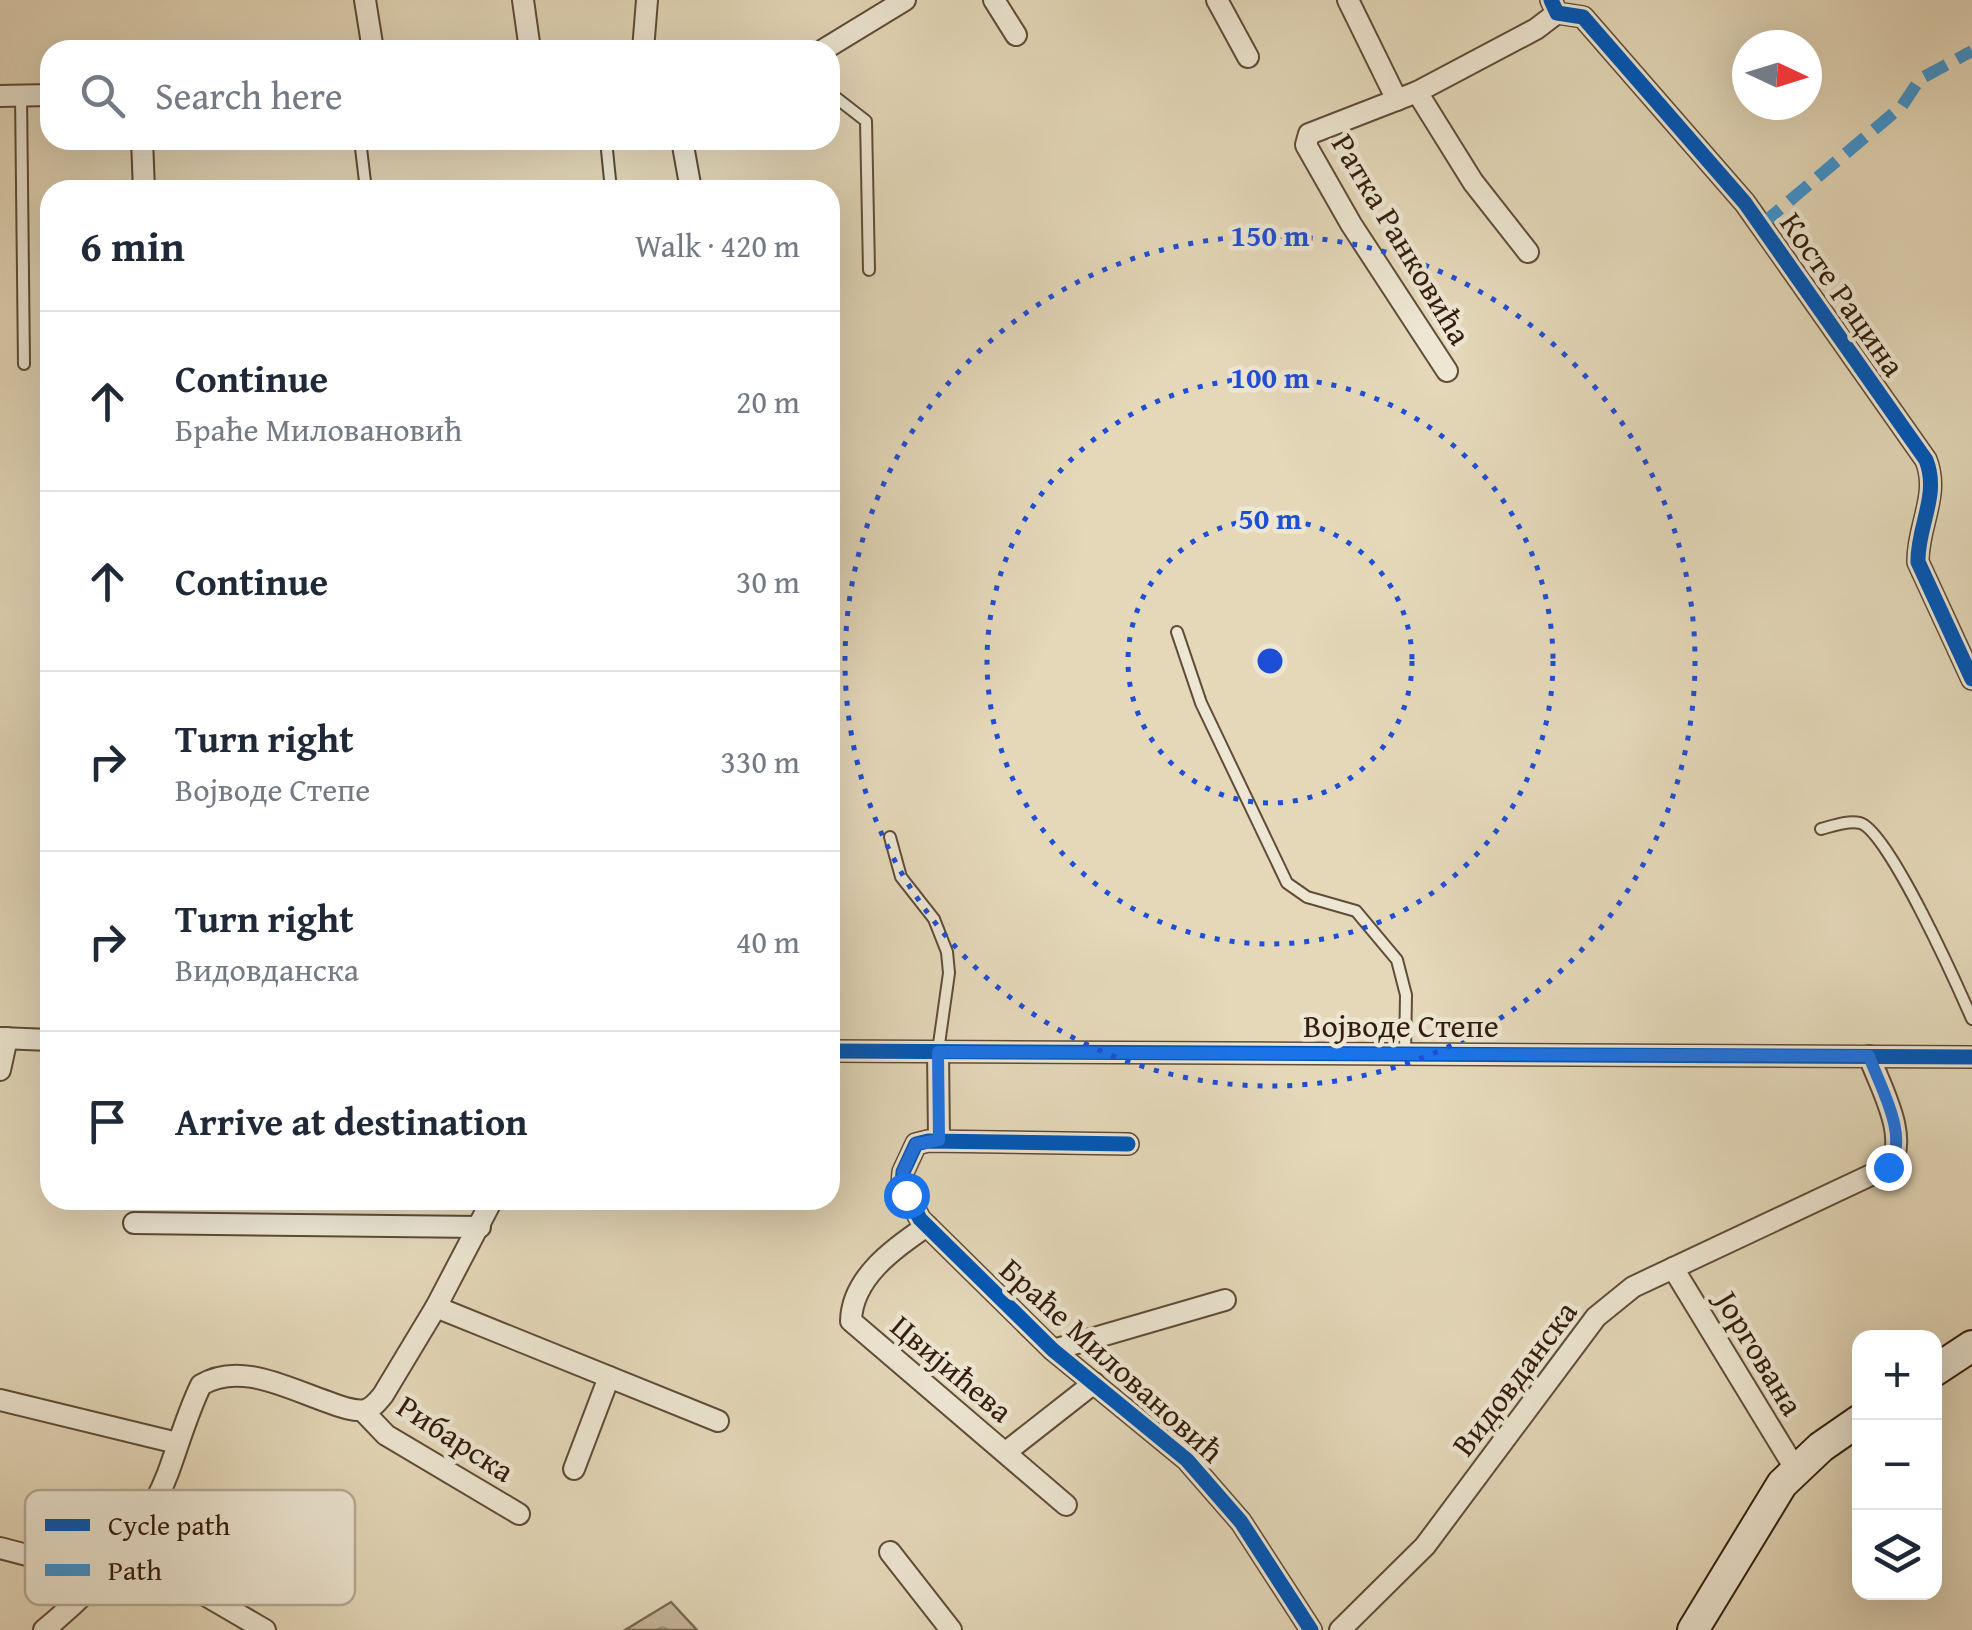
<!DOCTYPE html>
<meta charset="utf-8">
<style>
:root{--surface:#fff;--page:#f6f6f7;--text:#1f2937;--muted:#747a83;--line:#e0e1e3}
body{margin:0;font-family:"Gentium Book Plus",serif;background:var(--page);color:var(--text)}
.controls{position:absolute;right:30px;bottom:30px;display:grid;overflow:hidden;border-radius:20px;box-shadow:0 10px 40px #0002}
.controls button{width:90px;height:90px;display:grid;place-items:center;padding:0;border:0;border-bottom:2px solid var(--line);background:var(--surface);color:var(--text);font:50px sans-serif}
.compass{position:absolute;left:1732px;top:30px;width:90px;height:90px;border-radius:50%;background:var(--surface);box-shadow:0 10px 40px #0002;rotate:94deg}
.stop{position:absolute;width:30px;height:30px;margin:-22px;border:8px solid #1a73e8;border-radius:50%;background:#fff}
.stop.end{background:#1a73e8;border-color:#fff;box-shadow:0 2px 10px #0008}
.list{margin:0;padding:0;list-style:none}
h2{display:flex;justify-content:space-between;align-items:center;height:130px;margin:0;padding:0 40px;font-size:42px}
h2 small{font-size:32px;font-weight:400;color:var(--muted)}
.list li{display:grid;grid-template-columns:65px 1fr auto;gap:30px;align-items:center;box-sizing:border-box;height:180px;padding:0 40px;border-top:2px solid var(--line)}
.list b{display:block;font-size:38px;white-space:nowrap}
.list p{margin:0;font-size:32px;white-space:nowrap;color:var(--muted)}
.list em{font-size:32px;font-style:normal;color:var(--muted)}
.icon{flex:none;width:55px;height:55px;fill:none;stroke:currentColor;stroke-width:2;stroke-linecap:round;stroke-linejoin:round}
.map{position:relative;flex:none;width:1972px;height:1630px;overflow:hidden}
.search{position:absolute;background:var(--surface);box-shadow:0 10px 40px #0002;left:40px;top:40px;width:800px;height:110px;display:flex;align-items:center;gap:25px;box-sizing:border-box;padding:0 35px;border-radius:30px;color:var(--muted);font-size:38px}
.panel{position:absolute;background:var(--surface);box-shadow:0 10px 40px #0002;left:40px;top:180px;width:800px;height:1030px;border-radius:30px}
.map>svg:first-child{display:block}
.forest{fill:url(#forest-crowns);stroke:#7d6a54;stroke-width:2.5}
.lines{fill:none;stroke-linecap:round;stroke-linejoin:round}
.lane-casing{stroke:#604c38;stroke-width:14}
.street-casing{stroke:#604c38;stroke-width:24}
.secondary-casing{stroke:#341d0d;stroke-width:34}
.lane{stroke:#ede6d2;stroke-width:10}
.street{stroke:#ede6d2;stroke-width:20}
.secondary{stroke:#ede6d2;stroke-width:30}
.quiet{stroke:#3d94d2;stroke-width:12;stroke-dasharray:25 12;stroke-linecap:butt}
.cycleway-casing{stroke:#ede6d2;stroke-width:21}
.cycleway{stroke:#0057b8;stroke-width:15}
.route{stroke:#1a73e8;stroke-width:12}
.ring{fill:none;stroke:#1d4ed8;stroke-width:5;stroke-dasharray:5 10}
.labels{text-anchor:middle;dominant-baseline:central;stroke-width:9;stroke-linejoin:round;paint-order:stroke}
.street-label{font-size:32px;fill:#341d0d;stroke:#ede6d2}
.key{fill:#ede6d2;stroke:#b6aa97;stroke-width:2.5}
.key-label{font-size:28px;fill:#341d0d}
.centre{fill:#1d4ed8;stroke:#ede6d2;stroke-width:5}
.ring-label{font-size:30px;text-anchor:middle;font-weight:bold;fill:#1d4ed8;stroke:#ede6d2;stroke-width:9;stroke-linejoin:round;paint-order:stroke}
</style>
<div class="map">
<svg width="1972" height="1630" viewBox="0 0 1972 1630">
<defs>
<pattern id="forest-crowns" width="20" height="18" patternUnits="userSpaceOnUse" patternTransform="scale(2.5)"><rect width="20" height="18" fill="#c6b89c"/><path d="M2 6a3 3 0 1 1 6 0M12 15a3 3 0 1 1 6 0" fill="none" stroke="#a2957e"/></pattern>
</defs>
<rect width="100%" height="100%" fill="#e4d8b9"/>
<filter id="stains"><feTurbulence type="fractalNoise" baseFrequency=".002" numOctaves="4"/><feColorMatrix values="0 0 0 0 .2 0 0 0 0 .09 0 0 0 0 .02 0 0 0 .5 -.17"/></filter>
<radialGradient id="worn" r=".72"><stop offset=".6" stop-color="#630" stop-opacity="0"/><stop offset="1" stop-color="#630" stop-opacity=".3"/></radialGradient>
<path class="forest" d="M671,1602l26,28h-72z"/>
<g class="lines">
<g class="lane-casing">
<g id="lane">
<path d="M830,93l36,28 3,149"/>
<path d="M21,95l3,269"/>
<path d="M360,140l6,50"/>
<path d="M606,140l5,50"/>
<path d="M1177,632l24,71 86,180 20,14 49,14 41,49 9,35 -1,59"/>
<path d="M1821,829c11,-3 27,-9 39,-6 28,7 98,164 112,196"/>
<path d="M890,837l11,40 33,42 13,33 2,21 -11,78"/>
</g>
</g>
<g class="street-casing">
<g id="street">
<path d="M365,0l8,50"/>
<path d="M523,0l7,50"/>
<path d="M994,0l22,35"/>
<path d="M1217,0l31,57"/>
<path d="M1348,0l49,100"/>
<path d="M1551,0l6,13 26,4 162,186 181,257c14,35 -9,67 -8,102l54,117"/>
<path d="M643,50l4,-50"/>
<path d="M823,50l82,-50"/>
<path d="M1417,92l-108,42 -3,11 45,79 96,147"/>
<path d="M0,96l50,-1"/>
<path d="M142,140l2,50"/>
<path d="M682,140l9,50"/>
<path d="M1528,252l-55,-70 -56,-90 119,-63 21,-16"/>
<path d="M0,1038l50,2"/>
<path d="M830,1051l1142,6"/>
<path d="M938,1051l1,89"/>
<path d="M0,1070l7,-32"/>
<path d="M1128,1144l-200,-3 -12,3 -13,28 -1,12 18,35 133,131 134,110 54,62 70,108"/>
<path d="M134,1223l346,4"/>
<path d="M927,1226c-33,22 -75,52 -76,95l215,184"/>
<path d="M1673,1268l123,202"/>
<path d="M436,1307l282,114"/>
<path d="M1053,1350l172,-50"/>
<path d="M0,1400l177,43"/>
<path d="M363,1411l23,24 133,79"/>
<path d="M1006,1452l88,-69"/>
<path d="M574,1469l35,-92"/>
<path d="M0,1548l104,27"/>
<path d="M126,1549l139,81"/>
<path d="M890,1552l61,78"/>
<path d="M44,1630c53,-44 99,-92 124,-157 11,-30 19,-59 33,-88 39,-24 88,4 127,17 10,4 26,10 37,8 8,-2 13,-9 18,-15l53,-88 56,-107"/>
<path d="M1340,1630l85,-84 171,-229 37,-30 255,-120c23,-27 -8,-81 -19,-111"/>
</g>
</g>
<g class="secondary-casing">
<g id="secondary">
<path d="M1934,1371l38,-25"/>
<path d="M1693,1630l89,-146 39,-37 39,-27"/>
</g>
</g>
<use href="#lane" class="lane"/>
<use href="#street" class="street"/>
<use href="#secondary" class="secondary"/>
<path class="quiet" d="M1761,225l141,-119 18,-27 52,-28"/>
<g class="cycleway-casing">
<g id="cycleway">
<path d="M1551,0l6,13 26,4 162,186 181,257c14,35 -9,67 -8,102l54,117"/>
<path d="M830,1051l1142,6"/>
<path d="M1128,1144l-200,-3 -12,3 -13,28 -1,12 18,35 133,131 134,110 54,62 70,108"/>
</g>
</g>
<use href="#cycleway" class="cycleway"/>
</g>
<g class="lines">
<path class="route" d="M906,1195l-3,-23 13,-28 23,-4 -1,-88 931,4c11,31 42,83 19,111"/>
</g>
<g class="ring">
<circle cx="1270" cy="661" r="142"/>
<circle cx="1270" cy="661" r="283"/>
<circle cx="1270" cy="661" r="425"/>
</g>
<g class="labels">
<g class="street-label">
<text transform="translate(1402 239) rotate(59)">Ратка Ранковића</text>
<text transform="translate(1843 294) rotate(55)">Косте Рацина</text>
<text x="1401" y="1025">Војводе Степе</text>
<text transform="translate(1760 1353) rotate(59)">Јоргована</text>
<text transform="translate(1112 1360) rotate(42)">Браће Миловановић</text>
<text transform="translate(952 1368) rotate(40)">Цвијићева</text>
<text transform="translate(1514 1378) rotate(-53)">Видовданска</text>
<text transform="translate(456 1438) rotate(33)">Рибарска</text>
</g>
</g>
<rect x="25" y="1490" width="330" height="115" rx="15" class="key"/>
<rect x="45" y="1519" width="45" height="12" fill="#0057b8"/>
<rect x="45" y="1564" width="45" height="12" fill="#3d94d2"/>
<g class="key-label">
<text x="108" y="1535">Cycle path</text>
<text x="108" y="1580">Path</text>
</g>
<circle cx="1270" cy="661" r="15" class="centre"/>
<g class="ring-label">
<text x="1270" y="246">150 m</text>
<text x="1270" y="388">100 m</text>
<text x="1270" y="529">50 m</text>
</g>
<rect width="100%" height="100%" filter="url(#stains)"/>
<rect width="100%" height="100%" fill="url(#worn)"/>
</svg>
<div class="controls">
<button>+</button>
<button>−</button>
<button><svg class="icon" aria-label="layers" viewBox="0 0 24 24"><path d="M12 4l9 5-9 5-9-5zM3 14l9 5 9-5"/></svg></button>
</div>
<svg class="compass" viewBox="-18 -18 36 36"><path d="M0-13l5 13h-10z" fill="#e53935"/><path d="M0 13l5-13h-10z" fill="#747a83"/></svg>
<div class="stop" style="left:906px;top:1195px"></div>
<div class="stop end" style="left:1888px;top:1167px"></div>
<div class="search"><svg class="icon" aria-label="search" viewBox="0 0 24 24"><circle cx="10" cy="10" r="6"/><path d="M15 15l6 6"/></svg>Search here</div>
<section class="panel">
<h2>6 min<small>Walk · 420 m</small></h2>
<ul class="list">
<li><svg class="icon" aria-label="ahead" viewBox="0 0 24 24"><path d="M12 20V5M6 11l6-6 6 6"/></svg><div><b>Continue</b><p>Браће Миловановић</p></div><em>20 m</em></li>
<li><svg class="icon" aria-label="ahead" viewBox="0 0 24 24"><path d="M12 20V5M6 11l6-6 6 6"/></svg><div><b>Continue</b></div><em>30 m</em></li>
<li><svg class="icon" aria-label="right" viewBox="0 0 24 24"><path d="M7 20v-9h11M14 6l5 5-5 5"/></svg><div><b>Turn right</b><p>Војводе Степе</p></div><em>330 m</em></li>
<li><svg class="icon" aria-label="right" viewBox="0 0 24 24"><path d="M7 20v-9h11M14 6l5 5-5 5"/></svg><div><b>Turn right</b><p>Видовданска</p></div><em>40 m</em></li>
<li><svg class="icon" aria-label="arrive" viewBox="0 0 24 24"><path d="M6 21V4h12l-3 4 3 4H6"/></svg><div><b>Arrive at destination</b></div></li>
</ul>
</section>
</div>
